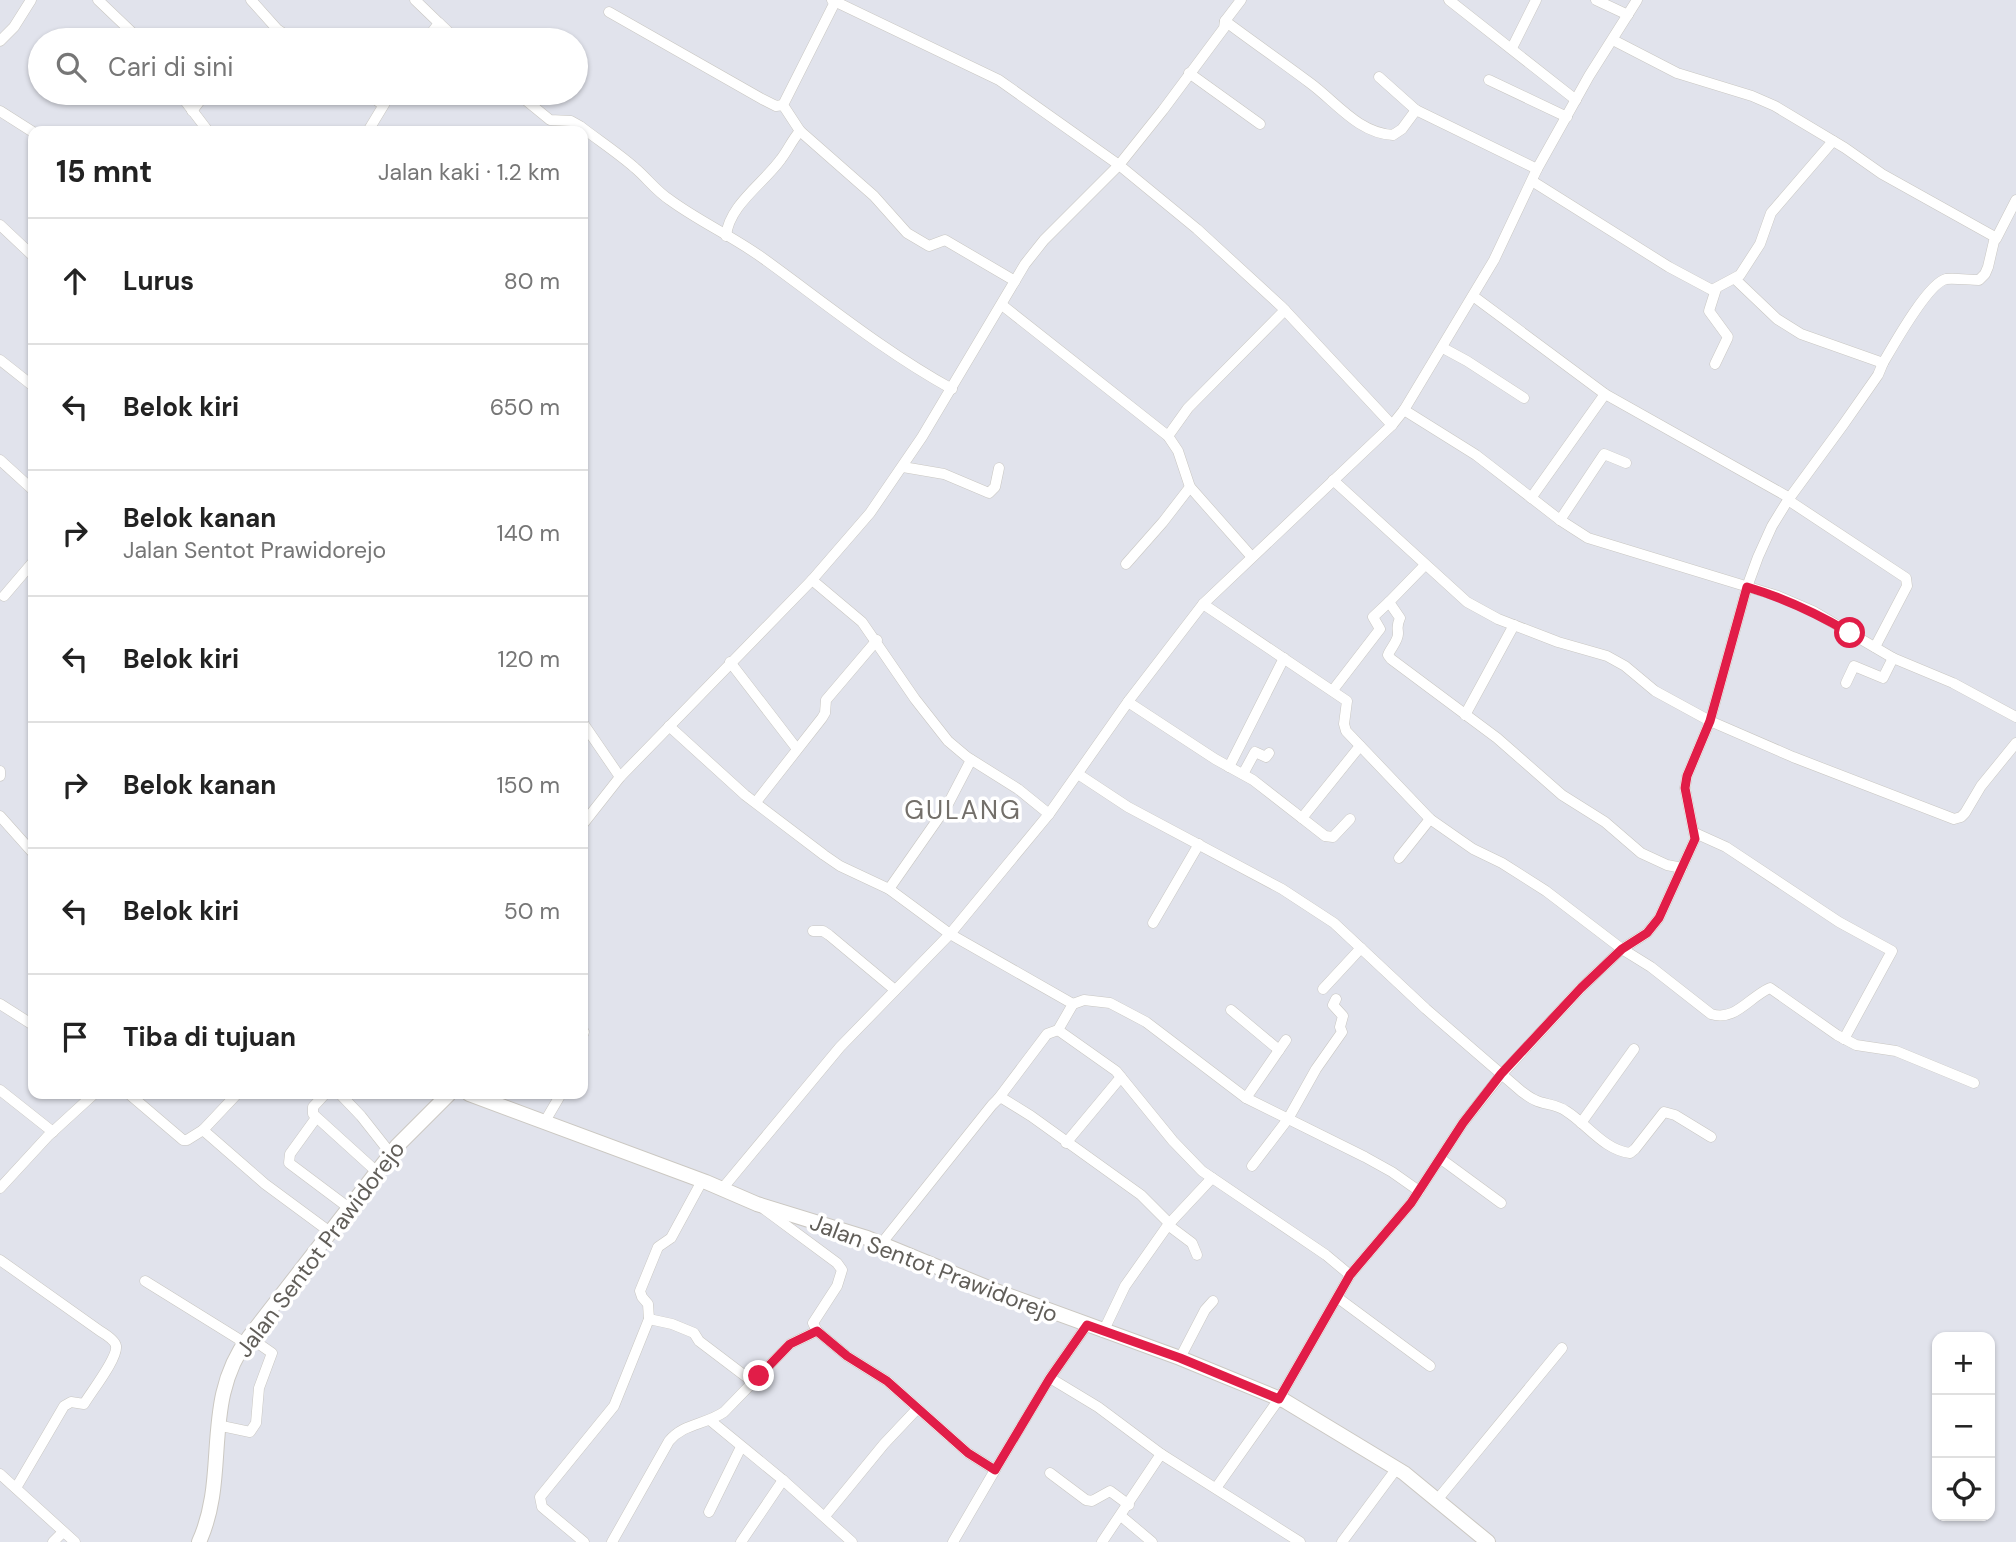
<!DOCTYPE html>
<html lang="id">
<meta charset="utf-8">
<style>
:root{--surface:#fff;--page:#f6f6f6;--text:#222;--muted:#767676;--line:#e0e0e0}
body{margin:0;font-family:"DM Sans",sans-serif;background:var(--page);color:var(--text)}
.controls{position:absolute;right:21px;bottom:21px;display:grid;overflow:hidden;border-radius:14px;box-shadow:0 2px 5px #0004}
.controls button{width:63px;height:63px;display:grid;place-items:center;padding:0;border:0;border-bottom:2px solid var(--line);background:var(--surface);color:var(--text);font:35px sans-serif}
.stop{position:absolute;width:21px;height:21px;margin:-16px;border:5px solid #e11d48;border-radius:50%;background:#fff}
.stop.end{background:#e11d48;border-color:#fff;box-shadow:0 2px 7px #0008}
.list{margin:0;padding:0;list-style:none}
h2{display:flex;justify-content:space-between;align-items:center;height:91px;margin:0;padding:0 28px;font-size:30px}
h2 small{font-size:23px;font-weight:400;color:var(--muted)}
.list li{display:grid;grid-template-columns:46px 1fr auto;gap:21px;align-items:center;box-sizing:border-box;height:126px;padding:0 28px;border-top:2px solid var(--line)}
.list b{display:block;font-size:26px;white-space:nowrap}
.list p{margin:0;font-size:23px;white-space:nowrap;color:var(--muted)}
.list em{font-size:23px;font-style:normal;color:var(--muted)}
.icon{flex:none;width:38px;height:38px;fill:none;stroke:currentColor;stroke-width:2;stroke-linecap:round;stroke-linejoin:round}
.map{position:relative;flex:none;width:2016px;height:1542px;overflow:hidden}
.search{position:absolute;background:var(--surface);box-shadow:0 2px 5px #0004;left:28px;top:28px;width:560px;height:77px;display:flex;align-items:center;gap:18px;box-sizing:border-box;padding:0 24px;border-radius:38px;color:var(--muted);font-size:26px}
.panel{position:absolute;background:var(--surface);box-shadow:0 2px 5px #0004;left:28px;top:126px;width:560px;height:973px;border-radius:14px}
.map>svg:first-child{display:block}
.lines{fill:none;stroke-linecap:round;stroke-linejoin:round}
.minor-casing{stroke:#c9c7c2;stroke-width:11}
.secondary-casing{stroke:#cbc8c2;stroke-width:16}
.minor{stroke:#fff;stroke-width:10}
.secondary{stroke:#fff;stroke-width:14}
.route{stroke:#e11d48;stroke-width:9}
.labels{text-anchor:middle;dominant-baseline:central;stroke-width:7;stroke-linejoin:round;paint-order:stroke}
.street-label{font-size:23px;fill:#615e59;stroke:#fff}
.quarter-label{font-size:26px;letter-spacing:2px;fill:#736f6a;stroke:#fff}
</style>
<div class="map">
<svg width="2016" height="1542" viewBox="0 0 2016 1542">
<rect width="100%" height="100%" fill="#e1e3ec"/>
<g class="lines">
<g class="minor-casing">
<g id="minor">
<path d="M98,0l42,40"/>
<path d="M251,0l26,29 16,11"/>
<path d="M415,0l24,23 -13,17"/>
<path d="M836,0l-53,105 17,26 74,65 33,37 22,13 16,-6 70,41"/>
<path d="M1449,0l127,100"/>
<path d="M1596,0l32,15"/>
<path d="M609,12l153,87 14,7 7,-1"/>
<path d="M1225,21l16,-21"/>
<path d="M439,23l18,17"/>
<path d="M1613,40l64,33 75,23 23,10 70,42 37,26 113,63 -7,30 -3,7 -6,6c-10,0 -23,-2 -33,-1 -18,4 -53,67 -63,84"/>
<path d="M0,41l14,-14 17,-27"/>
<path d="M1512,48l24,-48"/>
<path d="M1189,73l71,51"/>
<path d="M1379,77l37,33"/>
<path d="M1489,80l78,37"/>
<path d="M179,93l29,38"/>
<path d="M367,93l16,12"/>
<path d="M517,93l33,27 21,1 9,5c18,14 38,27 55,42 12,10 21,23 35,32 30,22 64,37 94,59 62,45 121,93 188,130"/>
<path d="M0,111l33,21"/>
<path d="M192,111l14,-18"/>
<path d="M368,131l23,-38"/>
<path d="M1532,181l137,86 43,23 28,-15 20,-31 11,-31 62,-72"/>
<path d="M0,225l33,31"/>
<path d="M726,236c3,-31 38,-53 55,-77 7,-9 11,-19 19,-28"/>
<path d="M1996,239l20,-39"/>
<path d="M1473,296l132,98 185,104"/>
<path d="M1002,305l166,131 10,15 12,36 61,69"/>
<path d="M1443,348l24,13 57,37"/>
<path d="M0,360l33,26"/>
<path d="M1715,364l13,-27 -19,-26 7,-22"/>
<path d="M1404,410l72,45 84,65 28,18 190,58 35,15 80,47 60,25 63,34"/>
<path d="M1392,425l-110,-118 -85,-78 -78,-64 44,-55 61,-82 1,-7c28,21 57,41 85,62 26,19 48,50 83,52l9,-6 14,-19 121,59"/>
<path d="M1168,436l20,-28 97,-98"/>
<path d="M0,460l33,30"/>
<path d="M903,467l41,7 45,19 6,-6 4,-19"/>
<path d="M1333,480l134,122 31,17 60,23 49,14 18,10 30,25 55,30 83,36 161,62 7,-2 4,-4 16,-27 35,-43"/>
<path d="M1531,498l74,-104"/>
<path d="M1788,500l118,78 1,8 -32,61"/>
<path d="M1560,520l44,-66 22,9"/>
<path d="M1126,564l37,-42 27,-35"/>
<path d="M1425,565l-36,37 11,16c-4,9 -2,9 -2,16 0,7 -8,15 -10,21l3,4 106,79 65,57 43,27 36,31 26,12 15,3"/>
<path d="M812,580l50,42 53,77 33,42 19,16 51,32 31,25"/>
<path d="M4,596l29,-34"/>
<path d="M1203,604l144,97 -3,23 2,7 84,88 43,30 29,14 44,28 76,58 29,18 60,47c24,8 38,-17 59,-26l67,47 19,10 40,6 78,32"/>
<path d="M730,662l67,87"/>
<path d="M1846,683l8,-17 29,12 10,-20"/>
<path d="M1333,690l47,-61 -7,-12 16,-15"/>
<path d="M1128,702l87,57 38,21 72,56 8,1 17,-18"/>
<path d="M1465,715l49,-90"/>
<path d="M583,723l37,54"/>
<path d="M669,726l76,69 79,60 16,11 49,23 61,45 123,70 -15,26 58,41 57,70 29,30 124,84 24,20"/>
<path d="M1229,767l55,-109"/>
<path d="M0,771v5"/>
<path d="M1078,774l50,33 154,82 52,34 92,86 95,82c4,3 9,7 14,9 10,5 21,4 31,11 21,13 38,39 64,42l5,-4 29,-37 11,3 36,22"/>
<path d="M1243,774l12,-22 11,5 3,-4"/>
<path d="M756,802l66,-84 3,-5 1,-13 51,-60"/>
<path d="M0,816l33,37"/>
<path d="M1302,818l58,-72"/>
<path d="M583,824l37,-47 192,-197 58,-67 52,-76 103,-173 19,-24 75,-75 -120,-85 -167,-80"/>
<path d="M1695,833l31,14 113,75 53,29 -48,88"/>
<path d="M1399,858l31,-39"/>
<path d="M889,889l58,-83 24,-46"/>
<path d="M1153,923l46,-79"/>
<path d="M813,931h10l6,4 66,55"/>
<path d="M1323,989l38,-41"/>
<path d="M0,1004l33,21"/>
<path d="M1073,1004l11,-4 26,3 36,19 100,76 119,59 27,15 27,19"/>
<path d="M1231,1010l48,40"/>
<path d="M583,1034l1,-2"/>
<path d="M0,1090l53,42"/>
<path d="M129,1094l54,46h4l16,-10 62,54 65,48"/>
<path d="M325,1094l-12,13v7l64,58"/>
<path d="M340,1094l21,22 30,38"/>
<path d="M1246,1098l40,-58"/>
<path d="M998,1099l49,-65 11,-4"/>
<path d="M316,1118l-26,36 -1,9 60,45"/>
<path d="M544,1123l17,-29"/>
<path d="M1581,1123l53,-74"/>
<path d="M203,1130l34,-36"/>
<path d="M1066,1143l55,-66"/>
<path d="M1441,1159l60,44"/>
<path d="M1252,1166l36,-47 28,-50 26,-37 -2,-5 3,-11 -10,-11 3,-6"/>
<path d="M0,1188l48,-52 46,-42"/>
<path d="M722,1189l118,-142 110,-113 99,-120 81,-115 73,-95 189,-179 12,-15 90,-150 43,-91 52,-93 48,-76"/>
<path d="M764,1209l73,54 5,7 -5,16 -24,37 4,8 30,25 40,25 81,72 27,17 -42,72"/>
<path d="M881,1244l111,-139 6,-6 4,-1 29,18 110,79 26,26 1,4 -43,61 -22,46"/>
<path d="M1197,1255l-5,-12 -24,-18 44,-47"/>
<path d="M0,1260l100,71c5,3 15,9 16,15 2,12 -25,46 -32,58l-13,-2 -7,4 -48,82"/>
<path d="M145,1281l100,62"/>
<path d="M1338,1298l92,68"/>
<path d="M649,1319l23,5 22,9 5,8 54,41"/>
<path d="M1180,1358l25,-48 8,-9"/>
<path d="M1050,1378l48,29 63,47"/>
<path d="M711,1421l72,59 69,62"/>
<path d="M217,1425l33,7 6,-9 3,-35 13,-35 -23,-16"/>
<path d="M995,1470l55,-92 37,-53"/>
<path d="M1050,1473l36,27 6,1 18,-10 19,14"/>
<path d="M0,1474l75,68"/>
<path d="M1216,1488l63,-89 71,-124 61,-72 52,-80 38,-48 80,-87 41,-39 25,-16 12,-15 36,-79 -10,-51 2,-12 23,-55 37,-134 11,-30 14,-31 16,-26 55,-75 35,-50 5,-12 -82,-29 -24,-15 -42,-40"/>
<path d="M1437,1500l125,-152"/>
<path d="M709,1512l32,-65"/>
<path d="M825,1516l59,-72 33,-35"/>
<path d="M1121,1516l31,26"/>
<path d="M53,1542l10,-10"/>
<path d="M584,1542l-42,-35 -2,-10 74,-91 35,-87 -1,-15 -6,-7 -2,-6 18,-44 13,-9 31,-57"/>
<path d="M612,1542l57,-101c15,-18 36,-16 55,-29l66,-68 27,-13"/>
<path d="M741,1542l42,-62"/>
<path d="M1102,1542l59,-88 139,88"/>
<path d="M1342,1542l55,-74"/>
</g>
</g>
<g class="secondary-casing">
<g id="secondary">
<path d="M469,1094l237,88 51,22 110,34 129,53 184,67 105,43 119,72 84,69"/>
<path d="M199,1542c31,-68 1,-140 50,-205l148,-191 52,-52"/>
</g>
</g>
<use href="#minor" class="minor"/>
<use href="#secondary" class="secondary"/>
</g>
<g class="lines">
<path class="route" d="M759,1376l31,-32 27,-13 30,25 40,25 81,72 27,17 55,-92 37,-53 93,33 99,41 71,-124 61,-72 52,-80 38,-49 80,-86 41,-39 25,-16 12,-15 36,-79 -10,-51 2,-12 23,-55 37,-134c37,11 69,26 103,46"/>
</g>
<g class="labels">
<g class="street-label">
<text transform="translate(320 1249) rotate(-53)">Jalan Sentot Prawidorejo</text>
<text transform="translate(934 1268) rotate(21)">Jalan Sentot Prawidorejo</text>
</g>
<g class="quarter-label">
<text x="963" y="810">GULANG</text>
</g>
</g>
</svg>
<div class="controls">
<button>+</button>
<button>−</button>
<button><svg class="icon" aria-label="locate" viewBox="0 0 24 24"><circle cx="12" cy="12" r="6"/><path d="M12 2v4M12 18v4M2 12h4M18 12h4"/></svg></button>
</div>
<div class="stop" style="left:1850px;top:633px"></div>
<div class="stop end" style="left:759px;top:1376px"></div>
<div class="search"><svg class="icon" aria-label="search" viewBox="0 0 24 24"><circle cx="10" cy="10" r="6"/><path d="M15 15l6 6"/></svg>Cari di sini</div>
<section class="panel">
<h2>15 mnt<small>Jalan kaki · 1.2 km</small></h2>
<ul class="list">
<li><svg class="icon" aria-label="ahead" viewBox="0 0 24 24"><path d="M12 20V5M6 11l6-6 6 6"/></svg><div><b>Lurus</b></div><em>80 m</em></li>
<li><svg class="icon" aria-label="left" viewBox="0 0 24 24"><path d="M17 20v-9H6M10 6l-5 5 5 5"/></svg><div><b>Belok kiri</b></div><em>650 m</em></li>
<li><svg class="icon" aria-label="right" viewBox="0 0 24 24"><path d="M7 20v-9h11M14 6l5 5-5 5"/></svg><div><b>Belok kanan</b><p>Jalan Sentot Prawidorejo</p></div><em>140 m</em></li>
<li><svg class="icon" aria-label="left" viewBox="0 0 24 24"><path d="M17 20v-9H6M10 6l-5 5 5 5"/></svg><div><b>Belok kiri</b></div><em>120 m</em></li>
<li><svg class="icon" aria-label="right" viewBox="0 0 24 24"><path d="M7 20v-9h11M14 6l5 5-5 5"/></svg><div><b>Belok kanan</b></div><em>150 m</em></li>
<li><svg class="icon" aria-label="left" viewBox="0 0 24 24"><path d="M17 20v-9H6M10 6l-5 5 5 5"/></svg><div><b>Belok kiri</b></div><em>50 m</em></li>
<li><svg class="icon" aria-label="arrive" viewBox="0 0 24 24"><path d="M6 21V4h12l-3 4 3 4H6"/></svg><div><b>Tiba di tujuan</b></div></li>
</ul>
</section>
</div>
